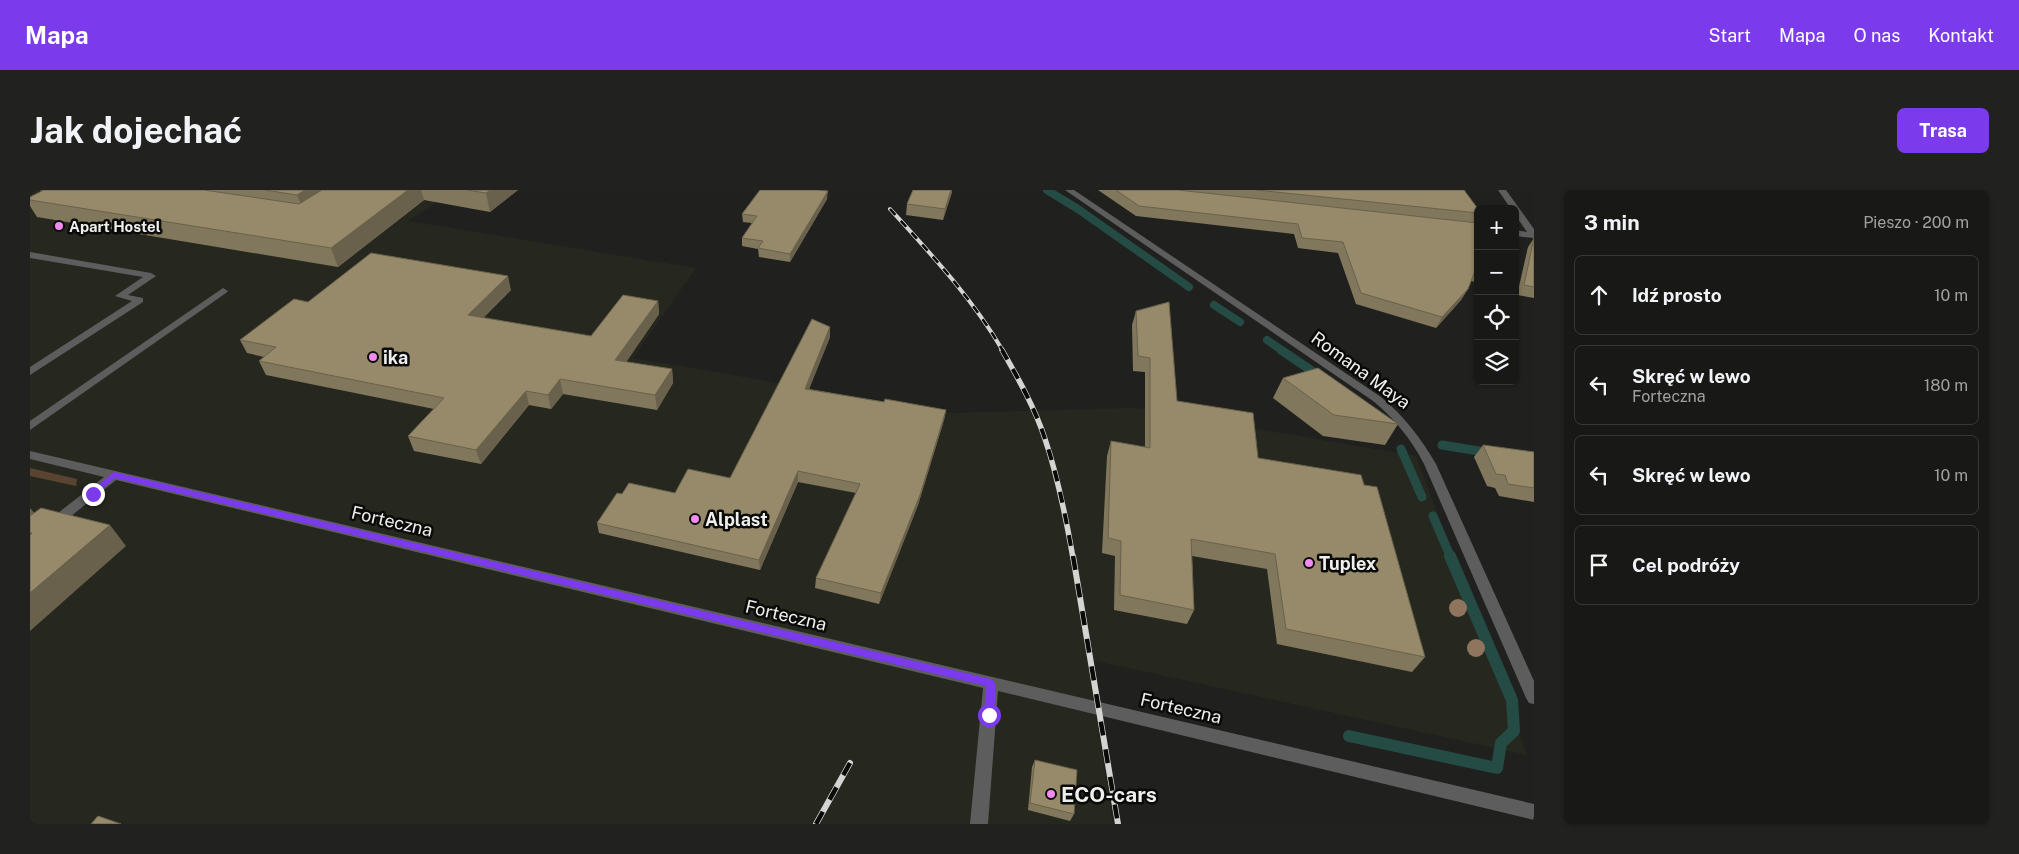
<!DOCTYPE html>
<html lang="pl">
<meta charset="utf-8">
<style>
:root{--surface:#181916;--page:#21221f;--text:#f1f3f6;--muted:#9fa0a1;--line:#363835;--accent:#7c3aed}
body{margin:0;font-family:"Public Sans",sans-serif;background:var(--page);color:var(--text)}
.controls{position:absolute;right:15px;top:15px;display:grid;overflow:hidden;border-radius:8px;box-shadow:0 1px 4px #0004}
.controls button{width:45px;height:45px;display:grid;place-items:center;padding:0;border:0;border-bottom:1px solid var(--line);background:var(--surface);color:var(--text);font:25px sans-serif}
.stop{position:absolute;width:15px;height:15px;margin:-11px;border:4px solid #7c3aed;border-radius:50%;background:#fff}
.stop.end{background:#7c3aed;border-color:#fff;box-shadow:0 1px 5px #0008}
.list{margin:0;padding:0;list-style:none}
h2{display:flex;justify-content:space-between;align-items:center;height:65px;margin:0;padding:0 20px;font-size:21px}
h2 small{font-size:16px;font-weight:400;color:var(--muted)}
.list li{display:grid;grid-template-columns:32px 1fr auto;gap:15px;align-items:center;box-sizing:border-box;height:80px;margin:0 10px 10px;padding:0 10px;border:1px solid var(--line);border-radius:8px}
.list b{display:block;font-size:19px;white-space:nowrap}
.list p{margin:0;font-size:16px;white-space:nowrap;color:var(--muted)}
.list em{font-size:16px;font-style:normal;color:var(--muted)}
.icon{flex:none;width:28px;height:28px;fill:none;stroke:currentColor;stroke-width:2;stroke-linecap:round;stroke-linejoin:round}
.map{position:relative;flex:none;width:1504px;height:634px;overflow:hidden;border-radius:8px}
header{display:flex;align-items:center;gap:30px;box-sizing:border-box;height:70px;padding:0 25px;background:var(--accent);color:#fff}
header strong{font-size:24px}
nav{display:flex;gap:28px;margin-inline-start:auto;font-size:18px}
.intro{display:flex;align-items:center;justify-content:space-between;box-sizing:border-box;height:120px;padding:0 30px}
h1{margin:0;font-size:35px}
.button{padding:12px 22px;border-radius:8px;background:var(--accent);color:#fff;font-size:18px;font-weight:700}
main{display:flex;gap:30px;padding:0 30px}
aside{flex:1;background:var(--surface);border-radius:8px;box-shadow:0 1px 4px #0004}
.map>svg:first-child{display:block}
.built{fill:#26281f}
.green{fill:#5a4331}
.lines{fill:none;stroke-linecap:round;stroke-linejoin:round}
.stream-far2{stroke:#244b44;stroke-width:8}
.stream-far1{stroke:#244b44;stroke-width:9}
.stream{stroke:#244b44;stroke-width:12}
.minor{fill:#5c5d5c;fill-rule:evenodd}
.rail-far2-casing{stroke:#d4d4d2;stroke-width:4}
.rail-far1-casing{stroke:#d4d4d2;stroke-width:5.5}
.rail-casing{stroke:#d4d4d2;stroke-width:6}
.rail-far2{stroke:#0a0b09;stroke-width:2.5;stroke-dasharray:8;stroke-linecap:butt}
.rail-far1{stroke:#0a0b09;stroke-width:4;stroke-dasharray:11;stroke-linecap:butt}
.rail{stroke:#0a0b09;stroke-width:4.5;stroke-dasharray:14;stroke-linecap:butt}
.tree{fill:#8f745e}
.wall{fill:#81775c}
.shaded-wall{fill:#69614b}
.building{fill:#968a6b;stroke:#69614b}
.route{fill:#7c3aed}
.poi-dot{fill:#f38af2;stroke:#0a0b09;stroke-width:2}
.labels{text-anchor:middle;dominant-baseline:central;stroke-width:5;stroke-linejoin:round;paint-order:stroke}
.far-poi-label{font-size:15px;font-weight:bold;fill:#efefed;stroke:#0a0b09;text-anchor:start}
.poi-label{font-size:18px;font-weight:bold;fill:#efefed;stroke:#0a0b09;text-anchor:start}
.street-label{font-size:18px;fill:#efefed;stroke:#0a0b09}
.near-poi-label{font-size:21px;font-weight:bold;fill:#efefed;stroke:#0a0b09;text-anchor:start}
</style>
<header>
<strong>Mapa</strong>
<nav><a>Start</a><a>Mapa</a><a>O nas</a><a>Kontakt</a></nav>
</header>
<div class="intro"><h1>Jak dojechać</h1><a class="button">Trasa</a></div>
<main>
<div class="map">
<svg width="1504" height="634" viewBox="0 0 1504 634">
<rect width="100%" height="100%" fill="#20211e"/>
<path class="built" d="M0,0h426l-48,31 288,47 -63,90 320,55 181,-5 282,48 111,299 -440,-96 26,165h-1083z"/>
<path class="green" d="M0,278l47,11 -1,7 -46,-10z"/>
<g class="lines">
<g class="stream-far2">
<path d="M1017,0l31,19 111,78"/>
<path d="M1184,115l26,17"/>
<path d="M1237,150l16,11"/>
</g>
<g class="stream-far1">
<path d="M1251,160l40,27"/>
<path d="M1412,255l49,8"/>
<path d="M1371,259l21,48"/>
<path d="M1403,326l18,42"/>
</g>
<path class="stream" d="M1319,546l148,32 4,-25 13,-12 -2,-31 -62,-144"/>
<g class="minor">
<path d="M1035,0h9l307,207c23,19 40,41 55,67l98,217v23l-5,-1 -3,-5 -102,-234c-13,-25 -29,-45 -51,-63z"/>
<path d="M1468,0h8l28,39v9l-19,-2v-6l12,2 -12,-17v-6h-4z"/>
<path d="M0,62l121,21 5,3 -28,19 15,3v4l-113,73v-8l102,-66 -17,-5 28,-19 -113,-19z"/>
<path d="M193,98l5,3 -2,2 -196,137v-9z"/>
<path d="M0,261l1504,353v16l-536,-129 -10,133h-18l13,-136 -867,-208 -81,65 -5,2v-12l74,-58 -74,-18z"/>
</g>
<g class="rail-far2-casing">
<path id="rail-far2" d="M860,19c41,45 82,89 113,142"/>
</g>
<g class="rail-far1-casing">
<path id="rail-far1" d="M972,160c16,28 33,58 43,89 13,38 21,79 28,119"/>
</g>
<g class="rail-casing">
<g id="rail">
<path d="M1043,366l45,268"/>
<path d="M786,634l34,-61"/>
</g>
</g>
<use href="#rail-far2" class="rail-far2"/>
<use href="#rail-far1" class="rail-far1"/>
<use href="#rail" class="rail"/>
</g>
<g class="tree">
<circle cx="1428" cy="418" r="9"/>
<circle cx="1446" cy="458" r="9"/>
</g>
<g class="wall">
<path d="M10,0h478l-28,22 -66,-12 -86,67 -301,-50 -7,-11v-9l12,-6z"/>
<path d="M883,0h39l-9,30 -37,-5 1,-11z"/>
<path d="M1068,0h366l14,19v10l-2,4h2v57l-2,2 -5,-1 -3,8 -7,11 -25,28 -80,-24 -18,-51 -40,-5 -4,-14 -158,-18z"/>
<path d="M797,9l-37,63 -31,-5 -1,-8 -16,-3v-8l10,-15 -9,-1 -1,-8z"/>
<path d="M1504,48v60l-17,-3 11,-48z"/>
<path d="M481,100l-28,28 108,18 67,-35 1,13 -33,48 46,7 1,14 -16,27 -94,-16 -12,15 -22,-4 -48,59 -67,-13 -6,-15 26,-27 -168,-34 -7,-14 5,-4 -17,-4 -7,-13 68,-38z"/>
<path d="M1106,121l41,90 81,57 106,27 61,172 -13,15 -135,-28 -10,-75 -75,-13 2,54 -7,14 -73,-14 1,-54 -13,-3 5,-97 4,-15 34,6v-75l-12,-1 -1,-46z"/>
<path d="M800,147l-21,52 75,13 62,8 -2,10 -26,85 -39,99 -64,-16 1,-10 40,-85 -58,-11 -38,88 -161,-37 -2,-10 25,-29 53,-1 55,-15z"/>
<path d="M1253,188l115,46 -13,21 -62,-9 -50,-38z"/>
<path d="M1453,255l51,7v50l-35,-6 -4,-8 -8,-2 -13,-29z"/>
<path d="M1005,570l39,54 -4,7 -42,-11 4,-43z"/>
</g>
<g class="shaded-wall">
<path d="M275,0h36l-36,23 -8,-18z"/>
<path d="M378,0h13l3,10 -86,67 -7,-19z"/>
<path d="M460,0h28l-28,22 -4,-19z"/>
<path d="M921,0h1v3l-9,27 2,-11z"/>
<path d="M798,1l-1,8 -37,63v-8z"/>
<path d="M478,86l3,14 -39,39 -4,-14z"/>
<path d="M1438,99l-7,11 -25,28 6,-11z"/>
<path d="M628,111l1,13 -41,60 -3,-14z"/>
<path d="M800,137v10l-25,62v-10z"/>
<path d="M642,179l1,14 -16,27 -2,-15z"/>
<path d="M530,189l3,15 -12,15 -3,-14z"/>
<path d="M496,201l3,14 -48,59 -5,-14z"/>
<path d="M916,220l-2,10 -26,85 -39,99 2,-11z"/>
<path d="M768,281v11l-38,88 -1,-10z"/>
<path d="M0,318l7,8 -7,17z"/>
<path d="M80,335l16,21 -96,85v-38z"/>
</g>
<g class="building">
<path d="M14,0h160l95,14 23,-14h86l-77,58 -301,-48v-3z"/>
<path d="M235,0h40l-8,5z"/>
<path d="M437,0h23l-4,3z"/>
<path d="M730,0h58l10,1 -38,63 -32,-6 5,-7 -21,-3 15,-22 -15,-2z"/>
<path d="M883,0h38l-6,19 -38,-5z"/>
<path d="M1086,0h62l300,33v48h-3l-7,18 -26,28 -81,-24 -18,-51 -41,-4 -4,-14 -159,-18z"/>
<path d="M1226,0h208l14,19v4z"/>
<path d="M1504,48v49l-10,-2z"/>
<path d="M341,63l137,23 -40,39 123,21 32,-41 35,6 -43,59 57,9 -17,26 -95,-16 -12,16 -22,-4 -50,59 -68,-14 36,-38 -185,-37 17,-14 -36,-7 54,-41 14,3z"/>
<path d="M1139,112l8,99 76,12 5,45 103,17 3,10 13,2 48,170 -139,-28 -11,-75 -84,-15 3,71 -74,-15 1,-54 -13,-3 3,-97 39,7v-90l-12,-2 -2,-45z"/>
<path d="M782,129l18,8 -25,62 79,13 1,-3 61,11 -26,85 -39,98 -65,-15 44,-94 -62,-13 -39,89 -162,-37 20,-30 5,1 7,-11 46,10 13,-24 42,9z"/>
<path d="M1288,178l80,56 -64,-9 -51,-37z"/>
<path d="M1453,255l51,7v36l-26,-4 -3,-9 -9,-1z"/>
<path d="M11,318l69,17 -80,68v-58l2,-2h-2v-17z"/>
<path d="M1005,570l42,10 -3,44 -44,-11z"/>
<path d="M68,626l23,8h-30z"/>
</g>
<path class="route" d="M84,282l877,207 5,4 -2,32 -5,4 -5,-4 2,-29 -871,-208 -20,17h-5v-3z"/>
<g class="poi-dot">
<circle cx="29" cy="36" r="5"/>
<circle cx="343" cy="167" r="5"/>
<circle cx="665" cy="329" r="5"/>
<circle cx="1279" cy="373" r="5"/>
<circle cx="1021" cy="604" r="5"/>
</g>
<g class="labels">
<g class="far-poi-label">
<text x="39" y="36">Apart Hostel</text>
</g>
<g class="poi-label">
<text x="353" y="167">ika</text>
<text x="675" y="329">Alplast</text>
<text x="1289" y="373">Tuplex</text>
</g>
<g class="street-label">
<text transform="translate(1331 180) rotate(36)">Romana Maya</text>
<text transform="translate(362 331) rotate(13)">Forteczna</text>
<text transform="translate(756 425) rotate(13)">Forteczna</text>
<text transform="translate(1151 518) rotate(13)">Forteczna</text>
</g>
<g class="near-poi-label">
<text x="1031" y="604">ECO-cars</text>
</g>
</g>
</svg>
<div class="controls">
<button>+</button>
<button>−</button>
<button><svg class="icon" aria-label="locate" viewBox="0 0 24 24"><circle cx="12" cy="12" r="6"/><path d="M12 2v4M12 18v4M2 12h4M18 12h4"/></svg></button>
<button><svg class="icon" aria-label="layers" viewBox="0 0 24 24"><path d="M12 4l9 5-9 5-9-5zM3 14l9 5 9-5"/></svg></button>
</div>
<div class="stop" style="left:959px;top:525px"></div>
<div class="stop end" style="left:63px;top:304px"></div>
</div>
<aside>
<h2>3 min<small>Pieszo · 200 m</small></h2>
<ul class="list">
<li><svg class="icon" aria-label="ahead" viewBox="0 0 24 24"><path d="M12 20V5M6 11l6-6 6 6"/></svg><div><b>Idź prosto</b></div><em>10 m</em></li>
<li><svg class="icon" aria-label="left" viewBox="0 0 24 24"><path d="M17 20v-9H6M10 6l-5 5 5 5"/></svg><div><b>Skręć w lewo</b><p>Forteczna</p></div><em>180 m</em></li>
<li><svg class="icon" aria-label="left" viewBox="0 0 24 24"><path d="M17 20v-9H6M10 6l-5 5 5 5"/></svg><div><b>Skręć w lewo</b></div><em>10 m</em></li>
<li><svg class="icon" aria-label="arrive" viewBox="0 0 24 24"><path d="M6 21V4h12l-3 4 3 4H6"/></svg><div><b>Cel podróży</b></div></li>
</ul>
</aside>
</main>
